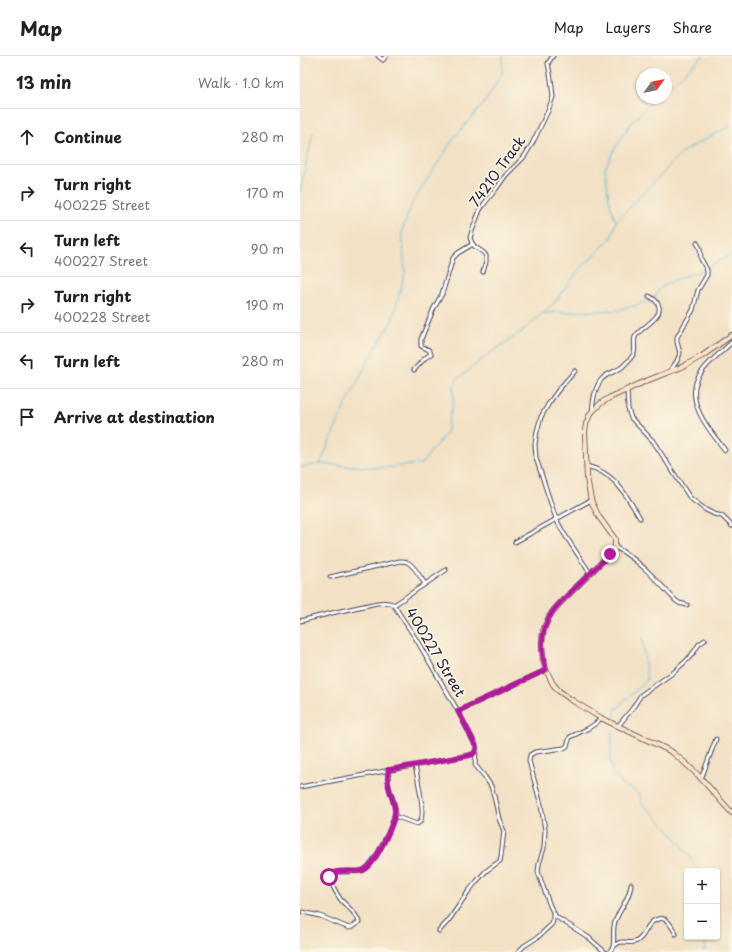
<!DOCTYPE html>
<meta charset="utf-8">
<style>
:root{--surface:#fff;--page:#f2f2f2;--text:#202124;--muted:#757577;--line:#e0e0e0}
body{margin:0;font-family:"Playpen Sans",sans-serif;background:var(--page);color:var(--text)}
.controls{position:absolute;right:12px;bottom:12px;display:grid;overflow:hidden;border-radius:4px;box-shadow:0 1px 3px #0004}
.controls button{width:36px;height:36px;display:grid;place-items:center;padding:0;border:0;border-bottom:1px solid var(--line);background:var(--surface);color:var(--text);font:20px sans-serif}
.compass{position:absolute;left:336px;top:12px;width:36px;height:36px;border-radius:50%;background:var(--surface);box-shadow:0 1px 3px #0004;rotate:57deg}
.stop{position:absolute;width:12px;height:12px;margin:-9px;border:3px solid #b5179e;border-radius:50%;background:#fff}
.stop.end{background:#b5179e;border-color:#fff;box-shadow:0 1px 4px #0008}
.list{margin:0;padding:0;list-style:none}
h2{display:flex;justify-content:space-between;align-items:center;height:52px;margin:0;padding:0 16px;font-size:17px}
h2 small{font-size:13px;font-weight:400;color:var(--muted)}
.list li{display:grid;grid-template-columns:26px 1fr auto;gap:12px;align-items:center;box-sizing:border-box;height:56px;padding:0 16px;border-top:1px solid var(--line)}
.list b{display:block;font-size:15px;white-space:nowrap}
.list p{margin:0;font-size:13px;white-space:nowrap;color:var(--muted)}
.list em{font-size:13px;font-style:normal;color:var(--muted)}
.icon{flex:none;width:22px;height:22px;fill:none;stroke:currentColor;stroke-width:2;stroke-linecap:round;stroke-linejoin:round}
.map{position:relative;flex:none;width:432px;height:896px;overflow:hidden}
header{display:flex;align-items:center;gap:24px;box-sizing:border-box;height:56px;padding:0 20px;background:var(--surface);border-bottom:1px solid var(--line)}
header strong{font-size:19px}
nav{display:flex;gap:22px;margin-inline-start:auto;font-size:14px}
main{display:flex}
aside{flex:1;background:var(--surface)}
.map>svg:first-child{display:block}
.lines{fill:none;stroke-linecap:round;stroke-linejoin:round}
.stream{stroke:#58b5d6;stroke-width:1}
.street-casing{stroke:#413f50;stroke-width:5}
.secondary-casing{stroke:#413f50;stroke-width:6}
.street{stroke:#fff;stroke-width:3}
.secondary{stroke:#ffe4c6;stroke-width:4.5}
.route{stroke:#b5179e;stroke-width:5}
.labels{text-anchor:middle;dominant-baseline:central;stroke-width:3.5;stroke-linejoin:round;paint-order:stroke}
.street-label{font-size:14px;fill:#22223b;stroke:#fcf5e5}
</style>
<header>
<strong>Map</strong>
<nav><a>Map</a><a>Layers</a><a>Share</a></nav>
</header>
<main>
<aside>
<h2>13 min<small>Walk · 1.0 km</small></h2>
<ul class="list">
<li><svg class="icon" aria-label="ahead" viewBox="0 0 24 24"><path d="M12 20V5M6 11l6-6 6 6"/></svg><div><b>Continue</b></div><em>280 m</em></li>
<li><svg class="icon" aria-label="right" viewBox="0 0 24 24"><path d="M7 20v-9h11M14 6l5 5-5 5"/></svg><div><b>Turn right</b><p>400225 Street</p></div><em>170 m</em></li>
<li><svg class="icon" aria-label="left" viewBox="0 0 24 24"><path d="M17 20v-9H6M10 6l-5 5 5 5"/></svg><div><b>Turn left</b><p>400227 Street</p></div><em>90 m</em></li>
<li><svg class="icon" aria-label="right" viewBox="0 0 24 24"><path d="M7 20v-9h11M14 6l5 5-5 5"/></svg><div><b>Turn right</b><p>400228 Street</p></div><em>190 m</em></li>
<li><svg class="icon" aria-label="left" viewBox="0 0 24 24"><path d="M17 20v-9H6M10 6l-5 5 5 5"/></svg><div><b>Turn left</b></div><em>280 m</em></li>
<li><svg class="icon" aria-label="arrive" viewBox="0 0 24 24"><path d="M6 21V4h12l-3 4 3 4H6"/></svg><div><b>Arrive at destination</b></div></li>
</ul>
</aside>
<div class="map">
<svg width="432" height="896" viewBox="0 0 432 896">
<rect width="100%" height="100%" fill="#fcf5e5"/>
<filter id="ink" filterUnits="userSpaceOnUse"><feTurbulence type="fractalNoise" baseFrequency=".025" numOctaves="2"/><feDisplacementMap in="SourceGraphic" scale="8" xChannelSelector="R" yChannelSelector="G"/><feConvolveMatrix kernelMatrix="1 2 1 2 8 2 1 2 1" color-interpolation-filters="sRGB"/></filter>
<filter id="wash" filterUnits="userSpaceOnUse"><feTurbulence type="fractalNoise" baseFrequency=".012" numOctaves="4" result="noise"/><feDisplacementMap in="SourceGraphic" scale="16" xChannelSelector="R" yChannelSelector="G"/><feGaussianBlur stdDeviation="0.9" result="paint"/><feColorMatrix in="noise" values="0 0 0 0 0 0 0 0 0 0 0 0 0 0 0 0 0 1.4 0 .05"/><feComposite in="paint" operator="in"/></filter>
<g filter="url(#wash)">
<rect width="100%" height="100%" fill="#f2e1c4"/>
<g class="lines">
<g class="stream">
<path d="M366,33l37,-33"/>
<path d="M0,136l13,-59"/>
<path d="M316,166l56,-59 12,-12 47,-26"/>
<path d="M408,211l24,-13"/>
<path d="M244,257l75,-3 24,-7 11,-4 4,-8 8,-7 8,-4 31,-11"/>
<path d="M20,408l22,-51 27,-54 23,-38 13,-48 -3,-42 10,-28 42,-65 31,-36 17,-29 1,-17"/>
<path d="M0,411l20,-3 60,4 41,-4 25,-31 7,-29 1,-17 3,-8 11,-8 18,-15 38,-26 30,-27 22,-29 35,-36 5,-15 -7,-24 -4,-31 10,-20 14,-22 18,-20 9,-8"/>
<path d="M313,666l2,-11 7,-8 25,-23 -5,-43"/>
<path d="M312,674v9l-2,21 2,5v6l12,15 10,4 4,3 3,6v4c21,17 38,38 53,60v2l4,6"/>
<path d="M404,896l3,-15"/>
</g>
</g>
</g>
<g filter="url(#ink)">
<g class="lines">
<g class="street-casing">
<g id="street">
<path d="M78,0l5,4 3,-4"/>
<path d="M183,216l3,-10v-6l-2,-3 -10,-7 -2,-3 -2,-5 2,-7 8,-21 4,-6 12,-15 10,-14 18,-18 8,-13 16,-33 5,-14 -2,-18 -3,-16 5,-7"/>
<path d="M114,314l11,-12 6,-4 -2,-4 -8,-4v-7l13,-31 8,-14 11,-36 5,-5 15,-9"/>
<path d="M275,315l-16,18 -10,14 -8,14 -4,14 -2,13 1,14 20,61 7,13 27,41"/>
<path d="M370,315l7,-10 2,-5 1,-3 -3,-11v-5l16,-27 5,-20 9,-15v-5l-6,-11 -1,-11 -3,-5"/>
<path d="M327,333l1,20 3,9 22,23 37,57 16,12 8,4 8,2 10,10"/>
<path d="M292,357c1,-11 2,-24 9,-33 5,-7 15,-8 21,-13 3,-3 11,-10 12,-14 2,-5 -1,-11 1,-16 6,-11 30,-19 23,-33 -2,-4 -5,-6 -9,-8"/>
<path d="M425,394c-16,-20 -43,-51 -24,-77 8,-12 21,-21 31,-31"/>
<path d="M286,410c29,6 40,29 54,52"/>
<path d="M215,486l76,-42"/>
<path d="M315,491c25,14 41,32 60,53l4,3 8,2"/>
<path d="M30,521l70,-16c3,0 5,0 7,1 7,3 14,16 18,22"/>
<path d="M94,549l52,-35"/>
<path d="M0,565c20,-5 39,-10 59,-14 11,-2 23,-7 34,-3l23,35 42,72 18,35c1,8 -4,9 -11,10l-165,31"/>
<path d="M158,655l88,-41"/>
<path d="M301,662l-6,6 -8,5 -17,8 -3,9 -3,2 -29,4 -5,3 -1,6 12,44 4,25 -1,18 -5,16 -1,8 12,34 6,11 32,20 17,15"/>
<path d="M318,670l14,-17 9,-14 33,-23 13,-12 7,-8 5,-8 6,-4"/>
<path d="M401,723l15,-40"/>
<path d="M94,760l23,8c1,-1 2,-1 3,-2 6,-7 -3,-47 -5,-56"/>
<path d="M3,856l17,4 29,12 3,-1 7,-5c-2,-9 -12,-15 -18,-22 -5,-7 -9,-15 -12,-23l3,-3 4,-2c8,-1 19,1 27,-2 11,-3 31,-47 32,-58 0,-10 -6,-20 -7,-30 0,-4 0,-8 0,-12"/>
<path d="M139,875l10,-11 19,-28 9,-11 9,-10 11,-8 3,-2 1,-5 3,-25 -5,-12 -5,-23 -3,-10 -6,-9 -10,-12 1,-13"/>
<path d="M313,891c2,-8 -1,-17 2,-25 5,-14 15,-23 16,-38"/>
<path d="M218,896l6,-6 14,-9 14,-13 1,-4v-6"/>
<path d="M309,896c3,-3 5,-7 9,-9 6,-3 13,2 19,-2 10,-6 8,-18 21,-22 10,-3 14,9 18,15"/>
</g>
</g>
<g class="secondary-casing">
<path id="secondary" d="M432,279l-30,21 -18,10 -38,15 -37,17 -8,5 -11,11 -4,10 -1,8 2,46 4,22 3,7 5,10 16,22v8l-1,3 -4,4 -49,48 -8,9 -4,6 -6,14 -1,12 1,17 3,10 7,14 6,7 14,10 28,17 59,28 12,6 12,10 14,13 34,38"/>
</g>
<use href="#street" class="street"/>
<use href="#secondary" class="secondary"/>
</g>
</g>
<g class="lines" filter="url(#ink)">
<path class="route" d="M29,821c6,-9 21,-5 31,-6 3,0 6,-2 8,-4 9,-8 26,-43 27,-55 0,-10 -6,-20 -7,-30 0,-4 0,-8 0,-12l78,-14c6,-1 11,-2 10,-10l-18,-35 88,-41c-6,-20 -6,-41 7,-59 6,-8 14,-15 21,-22 12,-12 24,-23 36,-35"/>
</g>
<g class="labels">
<g class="street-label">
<text transform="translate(197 115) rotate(-54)">74210 Track</text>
<text transform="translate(136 596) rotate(59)">400227 Street</text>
</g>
</g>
</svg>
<div class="controls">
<button>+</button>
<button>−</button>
</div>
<svg class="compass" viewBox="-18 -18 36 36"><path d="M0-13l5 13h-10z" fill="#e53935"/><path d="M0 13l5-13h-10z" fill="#757577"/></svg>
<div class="stop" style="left:29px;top:821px"></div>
<div class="stop end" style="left:310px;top:498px"></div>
</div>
</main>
